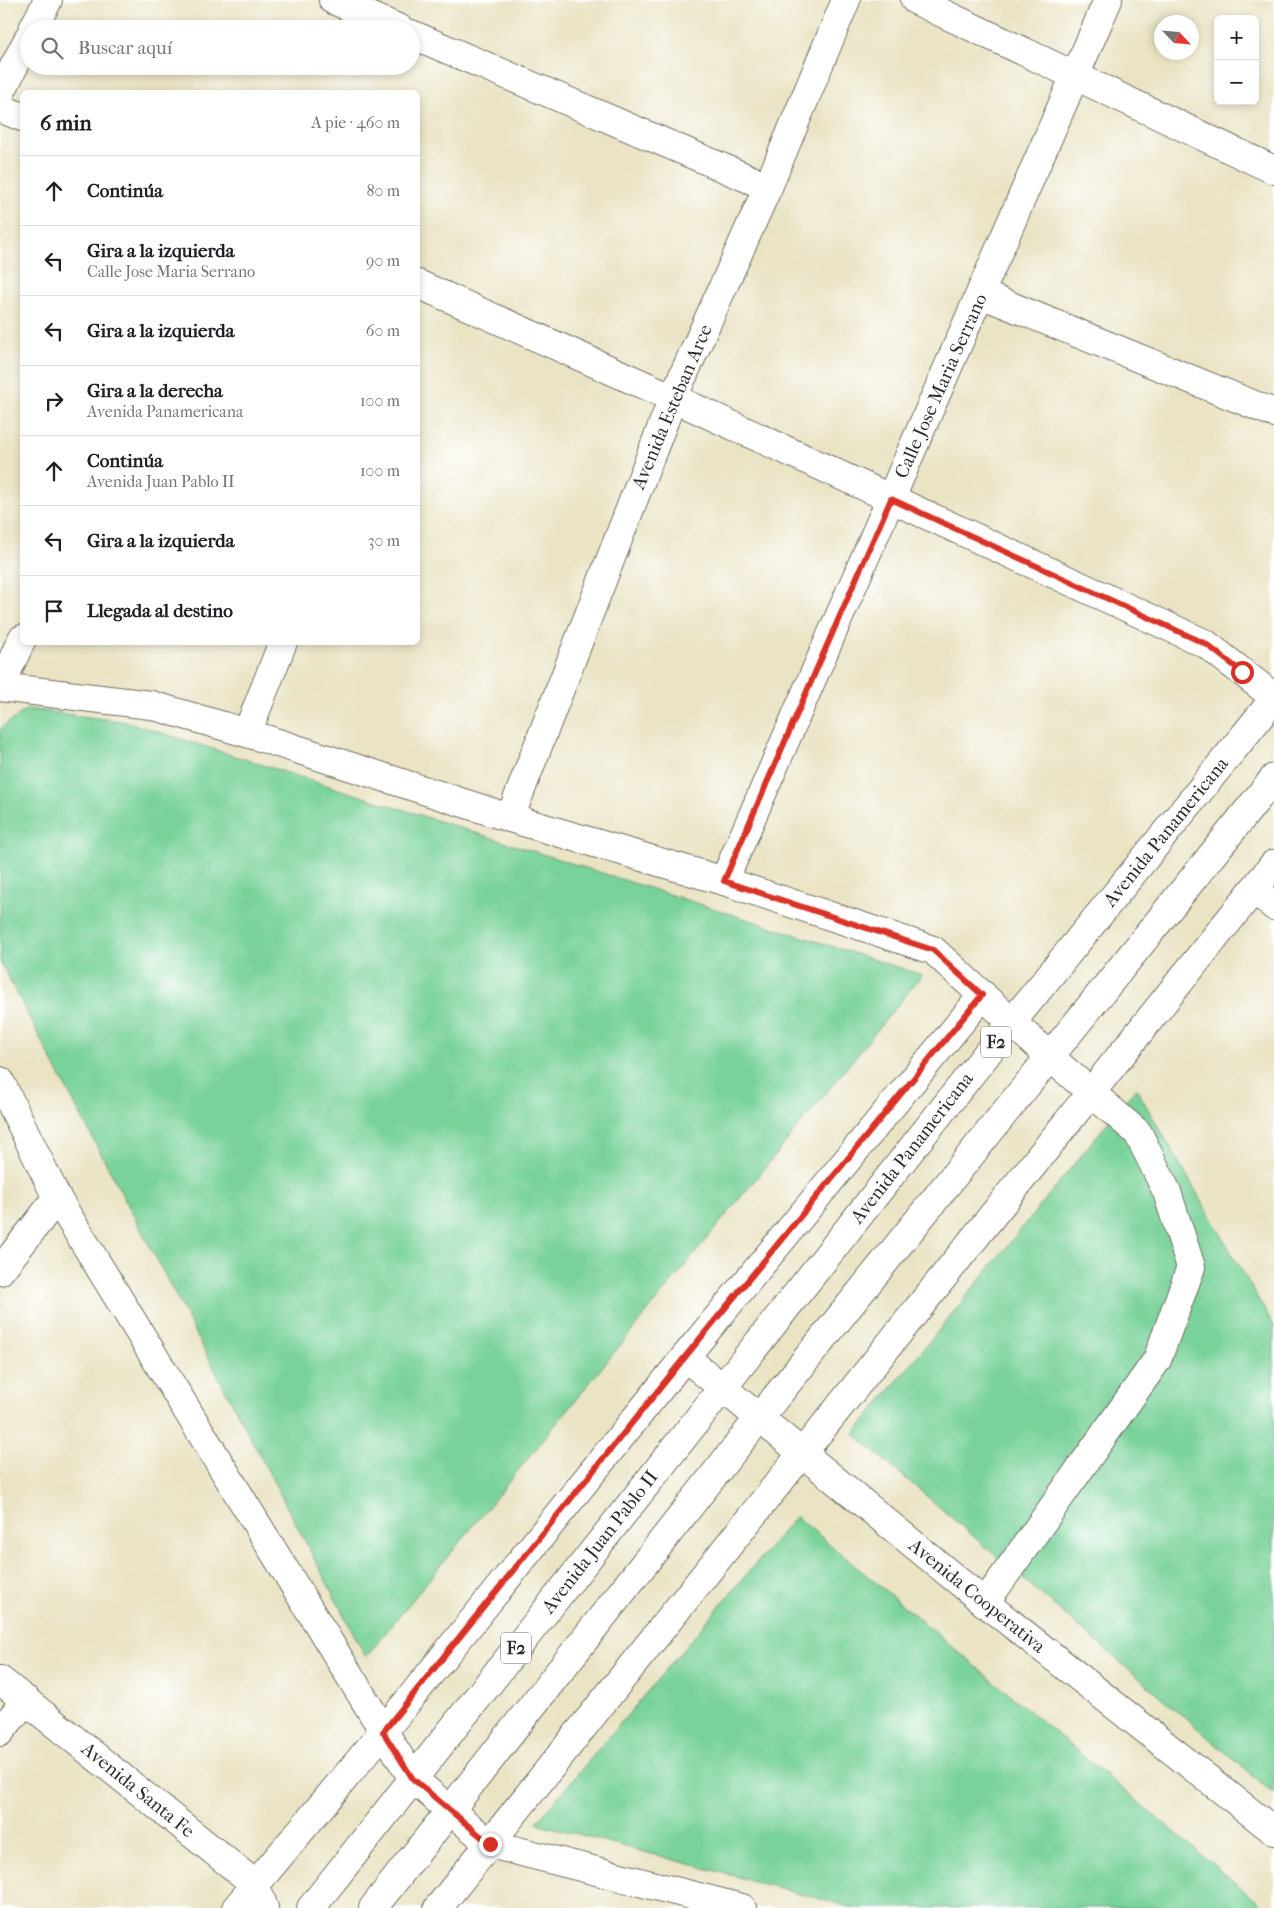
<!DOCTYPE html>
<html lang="es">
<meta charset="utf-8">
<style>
:root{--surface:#fff;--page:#f2f2f2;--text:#202124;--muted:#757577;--line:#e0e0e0}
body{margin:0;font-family:"IM FELL French Canon",serif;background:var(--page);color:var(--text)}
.controls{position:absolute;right:15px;top:15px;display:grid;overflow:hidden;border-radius:8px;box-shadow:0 2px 8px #0003}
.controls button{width:45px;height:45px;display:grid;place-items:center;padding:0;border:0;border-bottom:1px solid var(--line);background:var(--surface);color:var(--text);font:25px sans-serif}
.compass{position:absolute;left:1154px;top:15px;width:45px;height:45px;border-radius:50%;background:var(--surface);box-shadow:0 2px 8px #0003;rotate:116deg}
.stop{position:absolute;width:15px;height:15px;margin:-11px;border:4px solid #d93025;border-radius:50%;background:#fff}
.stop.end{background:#d93025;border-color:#fff;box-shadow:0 1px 5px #0008}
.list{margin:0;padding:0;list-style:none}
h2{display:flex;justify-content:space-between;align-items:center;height:65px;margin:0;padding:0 20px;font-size:21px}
h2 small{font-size:16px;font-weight:400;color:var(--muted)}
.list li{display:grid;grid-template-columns:32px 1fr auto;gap:15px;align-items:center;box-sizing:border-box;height:70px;padding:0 20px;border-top:1px solid var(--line)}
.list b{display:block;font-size:19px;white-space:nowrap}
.list p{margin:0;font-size:16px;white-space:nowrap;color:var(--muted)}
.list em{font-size:16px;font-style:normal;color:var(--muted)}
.icon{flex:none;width:28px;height:28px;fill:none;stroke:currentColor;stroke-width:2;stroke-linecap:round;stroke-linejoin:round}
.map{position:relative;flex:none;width:1274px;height:1908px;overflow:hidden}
.search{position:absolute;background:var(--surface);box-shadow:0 2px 8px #0003;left:20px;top:20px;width:400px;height:55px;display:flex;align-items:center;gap:12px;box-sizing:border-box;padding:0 18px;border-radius:28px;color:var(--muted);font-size:19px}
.panel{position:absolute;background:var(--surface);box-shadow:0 2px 8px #0003;left:20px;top:90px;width:400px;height:555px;border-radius:8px}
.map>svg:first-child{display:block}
.green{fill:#78d299;stroke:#527e62}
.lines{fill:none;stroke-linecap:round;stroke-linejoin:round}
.minor-casing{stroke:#6e6c61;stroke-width:30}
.highway-casing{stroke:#6e6c61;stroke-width:30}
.minor{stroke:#fff;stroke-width:28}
.highway{stroke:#fff;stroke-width:28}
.route{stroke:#d93025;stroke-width:6}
.labels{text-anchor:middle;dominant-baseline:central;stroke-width:5;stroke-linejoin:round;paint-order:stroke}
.shield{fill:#fff;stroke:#6b6b6b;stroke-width:1}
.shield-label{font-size:18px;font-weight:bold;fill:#2b2b2b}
.street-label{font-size:19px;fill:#2b2b2b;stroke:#fff}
</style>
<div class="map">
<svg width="1274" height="1908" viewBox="0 0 1274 1908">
<rect width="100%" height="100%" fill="#fff"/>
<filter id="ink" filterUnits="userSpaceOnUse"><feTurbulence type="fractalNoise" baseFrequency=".02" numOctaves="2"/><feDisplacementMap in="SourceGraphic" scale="10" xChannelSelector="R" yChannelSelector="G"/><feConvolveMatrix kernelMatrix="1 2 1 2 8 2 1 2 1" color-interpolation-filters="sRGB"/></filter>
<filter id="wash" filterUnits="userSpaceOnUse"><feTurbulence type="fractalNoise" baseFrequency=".0096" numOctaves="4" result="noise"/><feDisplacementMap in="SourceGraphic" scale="20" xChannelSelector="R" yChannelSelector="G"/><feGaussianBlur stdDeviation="1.12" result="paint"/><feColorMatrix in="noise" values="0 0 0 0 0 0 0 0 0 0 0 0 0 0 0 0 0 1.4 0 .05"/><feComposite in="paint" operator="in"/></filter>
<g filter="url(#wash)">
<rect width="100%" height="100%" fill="#eae4c4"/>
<g class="green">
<path d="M27,709l101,13 794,253 -556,682 -366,-695v-233z"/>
<path d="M1136,1088l138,238v468l-420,-360z"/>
<path d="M796,1516l469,392h-411l-318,-85z"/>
</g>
</g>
<g filter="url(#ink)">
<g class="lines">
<g class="minor-casing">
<g id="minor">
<path d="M333,0l67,29"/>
<path d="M915,0l359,170"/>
<path d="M33,29l15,-29"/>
<path d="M411,34l357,153"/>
<path d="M0,94l29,-57"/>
<path d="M0,108l22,9"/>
<path d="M418,284l255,114 533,246 68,53"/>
<path d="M981,294l293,119"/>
<path d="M0,687l151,18 96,28 263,85 214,63 209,69 117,107 88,76 29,59 24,75 -34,93 -172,243"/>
<path d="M0,687l22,-48"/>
<path d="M247,733l36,-91"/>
<path d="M510,818l163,-420 95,-211 78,-187"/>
<path d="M724,881l384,-881"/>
<path d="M1254,889l20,17"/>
<path d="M0,1081l57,117 356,581 77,65 252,64"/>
<path d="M0,1271l57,-73"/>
<path d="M685,1357l300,246 289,228"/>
<path d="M0,1680l255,204 9,24"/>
<path d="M0,1732l26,-32"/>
<path d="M236,1908l147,-176 302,-375 298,-362"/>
<path d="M438,1908l836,-1044"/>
</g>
</g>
<g class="highway-casing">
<g id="highway">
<path d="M311,1908l701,-886 262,-323"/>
<path d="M373,1908l386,-490 515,-640"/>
</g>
</g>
<use href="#minor" class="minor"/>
<use href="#highway" class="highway"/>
</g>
</g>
<g class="lines" filter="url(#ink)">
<path class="route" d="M490,1844l-77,-65 -30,-47 302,-375 297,-362 -49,-45 -209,-69 167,-382 315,145 36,28"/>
</g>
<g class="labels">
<g class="shield">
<rect x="981" y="1026.5" width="30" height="31" rx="4"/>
<rect x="501" y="1632.5" width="30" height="31" rx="4"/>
</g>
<g class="shield-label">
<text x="996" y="1042">F2</text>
<text x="516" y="1648">F2</text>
</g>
<g class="street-label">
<text transform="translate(941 386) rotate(-66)">Calle Jose Maria Serrano</text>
<text transform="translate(672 407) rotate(-67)">Avenida Esteban Arce</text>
<text transform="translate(1166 832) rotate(-51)">Avenida Panamericana</text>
<text transform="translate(912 1148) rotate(-52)">Avenida Panamericana</text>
<text transform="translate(600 1542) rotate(-52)">Avenida Juan Pablo II</text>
<text transform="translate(977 1596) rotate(39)">Avenida Cooperativa</text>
<text transform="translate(138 1790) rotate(39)">Avenida Santa Fe</text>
</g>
</g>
</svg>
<div class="controls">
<button>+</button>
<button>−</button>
</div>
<svg class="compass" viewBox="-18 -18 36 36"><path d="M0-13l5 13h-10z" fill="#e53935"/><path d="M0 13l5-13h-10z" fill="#757577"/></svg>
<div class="stop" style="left:1242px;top:672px"></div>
<div class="stop end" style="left:490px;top:1844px"></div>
<div class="search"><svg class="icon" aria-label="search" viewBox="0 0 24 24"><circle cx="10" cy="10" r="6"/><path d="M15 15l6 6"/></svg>Buscar aquí</div>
<section class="panel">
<h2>6 min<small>A pie · 460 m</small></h2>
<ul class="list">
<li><svg class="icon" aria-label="ahead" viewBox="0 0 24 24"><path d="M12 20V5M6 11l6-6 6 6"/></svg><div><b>Continúa</b></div><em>80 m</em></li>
<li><svg class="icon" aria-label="left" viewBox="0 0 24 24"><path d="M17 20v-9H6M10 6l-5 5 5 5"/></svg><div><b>Gira a la izquierda</b><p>Calle Jose Maria Serrano</p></div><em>90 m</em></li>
<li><svg class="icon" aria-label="left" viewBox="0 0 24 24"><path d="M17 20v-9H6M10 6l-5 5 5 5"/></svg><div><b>Gira a la izquierda</b></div><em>60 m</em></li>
<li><svg class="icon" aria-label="right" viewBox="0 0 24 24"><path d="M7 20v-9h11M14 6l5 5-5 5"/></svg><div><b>Gira a la derecha</b><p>Avenida Panamericana</p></div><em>100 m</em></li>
<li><svg class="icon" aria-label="ahead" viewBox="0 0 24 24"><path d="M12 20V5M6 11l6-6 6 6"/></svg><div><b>Continúa</b><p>Avenida Juan Pablo II</p></div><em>100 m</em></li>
<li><svg class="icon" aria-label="left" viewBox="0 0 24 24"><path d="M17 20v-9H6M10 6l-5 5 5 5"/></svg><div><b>Gira a la izquierda</b></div><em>30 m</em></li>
<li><svg class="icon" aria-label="arrive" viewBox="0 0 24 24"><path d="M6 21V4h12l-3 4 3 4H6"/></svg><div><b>Llegada al destino</b></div></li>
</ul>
</section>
</div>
